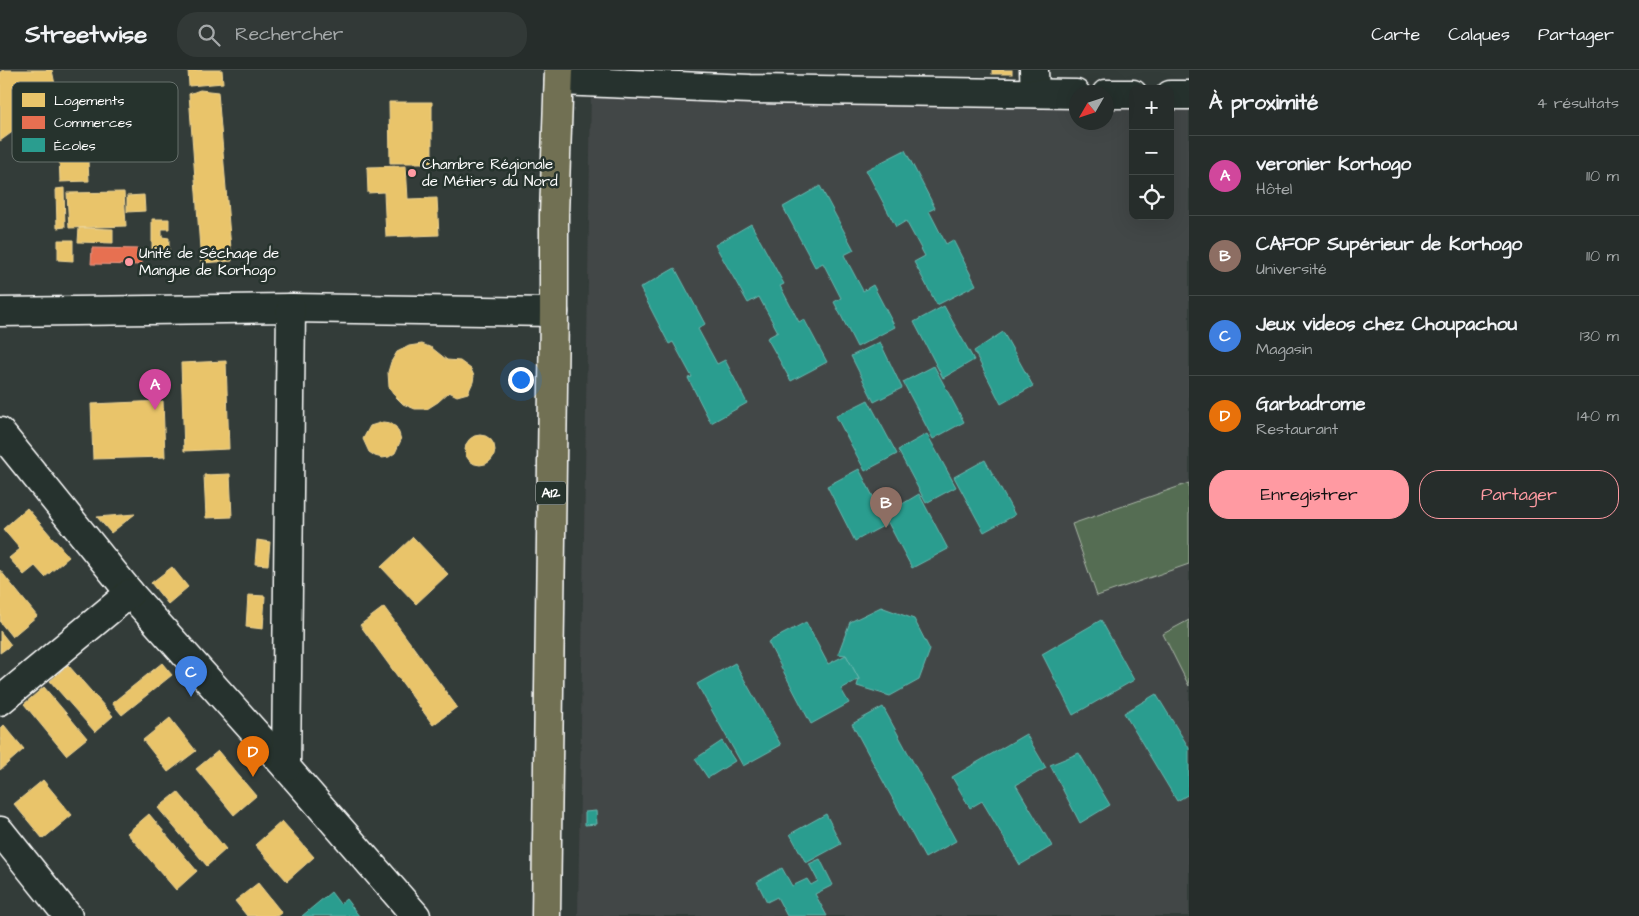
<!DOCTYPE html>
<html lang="fr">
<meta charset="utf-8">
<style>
:root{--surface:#262d2b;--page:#323937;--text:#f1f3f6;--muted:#a4a8a9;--line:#424947;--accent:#ff9aa2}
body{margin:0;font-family:"Architects Daughter",sans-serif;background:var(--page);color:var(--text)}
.controls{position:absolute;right:15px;top:15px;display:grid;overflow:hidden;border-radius:10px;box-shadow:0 5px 20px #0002}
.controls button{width:45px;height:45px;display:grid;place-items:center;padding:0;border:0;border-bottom:1px solid var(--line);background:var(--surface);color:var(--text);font:25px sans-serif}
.compass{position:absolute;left:1069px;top:15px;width:45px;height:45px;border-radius:50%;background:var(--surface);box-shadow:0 5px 20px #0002;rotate:231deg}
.you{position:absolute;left:520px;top:309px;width:18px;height:18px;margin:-12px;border:4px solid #fff;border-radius:50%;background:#1a73e8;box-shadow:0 0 0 8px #1a73e833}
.badge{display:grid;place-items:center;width:32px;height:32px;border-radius:50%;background:var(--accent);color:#fff;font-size:16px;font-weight:700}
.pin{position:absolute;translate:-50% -41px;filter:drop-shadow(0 1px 2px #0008)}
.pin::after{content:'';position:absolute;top:26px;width:18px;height:15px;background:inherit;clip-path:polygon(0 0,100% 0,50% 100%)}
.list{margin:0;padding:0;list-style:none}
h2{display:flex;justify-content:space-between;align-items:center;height:65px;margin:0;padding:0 20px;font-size:21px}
h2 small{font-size:16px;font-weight:400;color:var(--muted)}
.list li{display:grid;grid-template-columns:32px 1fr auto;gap:15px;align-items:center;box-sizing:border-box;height:80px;padding:0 20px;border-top:1px solid var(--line)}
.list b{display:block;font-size:19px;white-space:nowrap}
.list p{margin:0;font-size:16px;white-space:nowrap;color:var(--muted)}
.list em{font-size:16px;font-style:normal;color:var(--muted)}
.actions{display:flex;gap:10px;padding:15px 20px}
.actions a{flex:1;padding:11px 0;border:1px solid var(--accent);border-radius:20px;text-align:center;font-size:18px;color:var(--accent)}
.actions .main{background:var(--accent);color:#111}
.icon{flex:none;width:28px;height:28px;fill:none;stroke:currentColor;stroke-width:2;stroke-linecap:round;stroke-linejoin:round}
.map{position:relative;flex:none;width:1189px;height:846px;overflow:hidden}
header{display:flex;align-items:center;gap:30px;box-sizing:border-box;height:70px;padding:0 25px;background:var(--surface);border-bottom:1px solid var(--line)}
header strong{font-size:24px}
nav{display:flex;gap:28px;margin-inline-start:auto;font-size:18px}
.search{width:350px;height:45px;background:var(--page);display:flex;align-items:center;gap:12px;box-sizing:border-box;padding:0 18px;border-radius:20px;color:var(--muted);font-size:19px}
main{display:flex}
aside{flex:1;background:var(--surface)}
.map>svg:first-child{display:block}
.built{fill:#434647}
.green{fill:#546d52;stroke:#aab6a8}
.homes{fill:#e9c46a;stroke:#f0d697}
.shops{fill:#e76f51;stroke:#ee9a85}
.schools{fill:#2a9d8f;stroke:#6abab1}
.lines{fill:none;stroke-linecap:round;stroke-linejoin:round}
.minor-casing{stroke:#fff;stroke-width:31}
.major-casing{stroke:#fff;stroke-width:31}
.minor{stroke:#26332d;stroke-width:28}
.major{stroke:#716f52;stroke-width:28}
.poi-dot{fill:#ff9aa2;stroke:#26332d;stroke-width:2}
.labels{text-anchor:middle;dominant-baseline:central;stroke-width:5;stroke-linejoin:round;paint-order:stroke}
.shield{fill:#26332d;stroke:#bec2c0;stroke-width:1}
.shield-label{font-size:14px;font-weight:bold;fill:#fff}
.poi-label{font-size:15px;fill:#fff;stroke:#26332d;text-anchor:start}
.key{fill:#26332d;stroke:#67706c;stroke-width:1}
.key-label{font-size:14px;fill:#fff}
</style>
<header>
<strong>Streetwise</strong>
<div class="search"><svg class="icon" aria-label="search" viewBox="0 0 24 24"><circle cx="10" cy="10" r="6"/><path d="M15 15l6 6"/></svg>Rechercher</div>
<nav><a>Carte</a><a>Calques</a><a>Partager</a></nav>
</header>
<main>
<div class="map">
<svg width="1189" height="846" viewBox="0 0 1189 846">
<rect width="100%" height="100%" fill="#333c39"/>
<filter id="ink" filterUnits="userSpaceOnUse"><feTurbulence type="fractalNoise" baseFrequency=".02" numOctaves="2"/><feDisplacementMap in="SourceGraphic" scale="10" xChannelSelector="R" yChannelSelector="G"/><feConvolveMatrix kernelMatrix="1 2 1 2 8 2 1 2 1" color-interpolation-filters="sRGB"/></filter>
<g filter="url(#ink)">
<path class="built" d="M591,21l485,10v21h30l1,-21 26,1v114h37v-113h19v813h-611z"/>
<g class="green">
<path d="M1189,413v81l-92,32 -25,-72z"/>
<path d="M1189,550v66l-26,-52z"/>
</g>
<g class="homes">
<path d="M3,0h49l6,29 -58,42v-69z"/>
<path d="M188,0h34l1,13 -34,3z"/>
<rect x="992" y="0" width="20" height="4"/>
<path d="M200,20l18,2 14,169 -31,2 -12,-169z"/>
<path d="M389,32h43v61h-42z"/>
<path d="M86,53l3,58 -29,1 -2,-58z"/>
<path d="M406,96l2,33 29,-1 2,37 -53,2 -2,-45 -16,1 -1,-26z"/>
<path d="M64,118l1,39 -8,1 -1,-39z"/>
<path d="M124,122l2,34 -57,2 -2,-35z"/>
<path d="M144,125l1,16 -18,1v-16z"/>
<path d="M152,149h17v10h-7v8l7,1v13h-17z"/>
<path d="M79,158l34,1v14l-35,-1z"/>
<path d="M58,170h15v21l-15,-1z"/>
<path d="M422,274l10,4 15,12 13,1 11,8 3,7 -1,6 -5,11 -11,3 -8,-4 -11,10 -11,7h-12l-12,-5 -8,-8 -6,-9 -1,-15 3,-10 6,-10 12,-6z"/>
<path d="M226,291l3,88 -45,2 -3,-88z"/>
<path d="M163,331l2,56 -72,2 -2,-55z"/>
<path d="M383,352l7,1 6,4 3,6 2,7 -6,13 -6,4 -7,1 -7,-2 -6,-4 -6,-13 7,-13z"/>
<circle cx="480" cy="380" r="15"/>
<path d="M230,404l2,43 -26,1 -2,-43z"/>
<path d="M27,438l42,49 -24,20 -10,-11 -11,9 -15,-17 11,-9 -17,-20z"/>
<path d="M135,444l-24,19 -14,-16z"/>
<path d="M413,467l35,37 -32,30 -35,-37z"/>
<path d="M257,470l13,2 -2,23 -13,-1z"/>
<path d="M172,497l16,20 -20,17 -17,-21z"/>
<path d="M0,500l37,46 -25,21 -12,-15z"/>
<path d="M248,525l17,1 -2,33 -17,-2z"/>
<path d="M384,537l73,100 -24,18 -73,-100z"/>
<path d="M0,561l11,14 -11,8z"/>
<path d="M162,593l10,12 -50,40 -10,-12z"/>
<path d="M68,595l45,51 -18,16 -45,-51z"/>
<path d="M44,617l43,51 -21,17 -42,-51z"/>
<path d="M170,648l26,33 -28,21 -25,-32z"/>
<path d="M4,655l20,24 -24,21v-41z"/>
<path d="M218,681l38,45 -22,19 -38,-46z"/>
<path d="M43,710l29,35 -29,24 -29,-35z"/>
<path d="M178,722l48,57 -19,17 -49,-58z"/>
<path d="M149,744l48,57 -21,19 -49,-57z"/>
<path d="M282,751l32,36 -27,24 -32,-36z"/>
<path d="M258,813l24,30 -4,3h-31l-12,-15z"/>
</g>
<path class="shops" d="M92,178l50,1v16l-51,-1z"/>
<g class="schools">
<path d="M905,80l30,58 -6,3 17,33 7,-4 23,45 -39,20 -23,-43 11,-6 -19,-35 -10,6 -30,-57z"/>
<path d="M820,116l34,64 -10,5 19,36 10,-6 22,42 -38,20 -23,-45 7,-4 -18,-35 -8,4 -32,-60z"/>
<path d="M751,154l33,60 -4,2 19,36 5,-3 23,43 -36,19 -24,-43 11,-6 -19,-35 -11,6 -33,-58z"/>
<path d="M675,198l30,56 -7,5 19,35 8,-4 22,43 -36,20 -23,-45 4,-1 -19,-35 -4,2 -29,-56z"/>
<path d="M944,236l30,54 -31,18 -29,-56z"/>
<path d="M1003,262l30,54 -32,18 -27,-53z"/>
<path d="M880,272l22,46 -28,14 -23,-46z"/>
<path d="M934,296l30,56 -31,17 -30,-57z"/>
<path d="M868,330l29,54 -32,17 -29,-55z"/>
<path d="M927,364l29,53 -30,16 -28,-53z"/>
<path d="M985,390l30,55 -31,17 -30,-55z"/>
<path d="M859,399l28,55 -32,17 -28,-55z"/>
<path d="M919,424l29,55 -36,19 -28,-53z"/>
<path d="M881,537l33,12 16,31 -11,30 -29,16 -33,-10 2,-7 -13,-24 -8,-1 12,-32z"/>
<path d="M1101,550l33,60 -61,35 -31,-61z"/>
<path d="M806,552l22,42 18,-9 13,24 -18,10 8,14 -38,21 -43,-82z"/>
<path d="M735,593l46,82 -38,21 -46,-82z"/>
<path d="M1156,624l33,54v46l-12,7 -53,-88z"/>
<path d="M883,637l73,134 -31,17 -73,-134z"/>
<path d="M1026,664l20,34 -30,17 36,61 -32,19 -38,-64 -12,7 -18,-31z"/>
<path d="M722,671l13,20 -27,17 -13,-19z"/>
<path d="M1079,683l31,52 -30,18 -30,-58z"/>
<path d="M596,741l1,13 -12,1v-13z"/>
<path d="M826,744l15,30 -35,19 -16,-29z"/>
<path d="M820,789l13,26 -18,9 12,22h-40l-10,-19 -10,5 -10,-20 25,-14 10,18 15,-7 4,6 7,-4 -9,-17z"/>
<path d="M331,822l9,12 6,-5 13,17h-57z"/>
</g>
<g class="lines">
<g class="minor-casing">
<g id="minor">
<path d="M1034,0l1,23"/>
<path d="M559,11l191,8 326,5"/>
<path d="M1106,24h27"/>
<path d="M1170,25h19"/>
<path d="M0,242l291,-4 263,4"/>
<path d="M0,362l130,161 156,174 130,149"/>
<path d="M0,631l130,-108"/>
<path d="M286,697l5,-459"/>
<path d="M0,761l68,85"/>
</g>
</g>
<g class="major-casing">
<path id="major" d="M546,846l8,-604v-97l5,-145"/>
</g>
<use href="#minor" class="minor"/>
<use href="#major" class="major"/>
</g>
</g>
<g class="poi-dot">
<circle cx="412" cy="103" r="5"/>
<circle cx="129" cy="192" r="5"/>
</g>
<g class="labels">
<rect class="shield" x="536" y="411.5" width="30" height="23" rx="4"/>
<g class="shield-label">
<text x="551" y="423">A12</text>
</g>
<g class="poi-label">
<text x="422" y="94">Chambre Régionale<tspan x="422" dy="17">de Métiers du Nord</tspan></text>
<text x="139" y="183">Unité de Séchage de<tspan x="139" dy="17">Mangue de Korhogo</tspan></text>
</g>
</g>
<rect x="12" y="12" width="166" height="80" rx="8" class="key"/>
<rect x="22" y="23" width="23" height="14" fill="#e9c46a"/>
<rect x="22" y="46" width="23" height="13" fill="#e76f51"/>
<rect x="22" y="68" width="23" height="14" fill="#2a9d8f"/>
<g class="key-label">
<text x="54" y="35">Logements</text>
<text x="54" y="57">Commerces</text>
<text x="54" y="80">Écoles</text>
</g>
</svg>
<div class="controls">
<button>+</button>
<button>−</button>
<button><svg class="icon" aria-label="locate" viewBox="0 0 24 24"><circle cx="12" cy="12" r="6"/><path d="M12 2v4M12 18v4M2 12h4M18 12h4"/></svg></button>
</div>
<svg class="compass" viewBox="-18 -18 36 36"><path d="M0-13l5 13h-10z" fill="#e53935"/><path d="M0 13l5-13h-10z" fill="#a4a8a9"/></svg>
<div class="you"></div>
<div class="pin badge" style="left:155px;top:340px;background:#d1479c">A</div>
<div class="pin badge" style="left:886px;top:458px;background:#8d6e63">B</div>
<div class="pin badge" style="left:191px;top:627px;background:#3f7fe0">C</div>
<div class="pin badge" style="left:253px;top:707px;background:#e8710a">D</div>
</div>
<aside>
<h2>À proximité<small>4 résultats</small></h2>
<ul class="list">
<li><span class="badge" style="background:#d1479c">A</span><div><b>veronier Korhogo</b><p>Hôtel</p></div><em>110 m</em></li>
<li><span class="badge" style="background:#8d6e63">B</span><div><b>CAFOP Supérieur de Korhogo</b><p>Université</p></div><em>110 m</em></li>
<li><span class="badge" style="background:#3f7fe0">C</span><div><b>Jeux videos chez Choupachou</b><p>Magasin</p></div><em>130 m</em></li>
<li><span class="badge" style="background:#e8710a">D</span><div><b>Garbadrome</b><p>Restaurant</p></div><em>140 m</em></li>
</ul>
<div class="actions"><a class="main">Enregistrer</a><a>Partager</a></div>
</aside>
</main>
